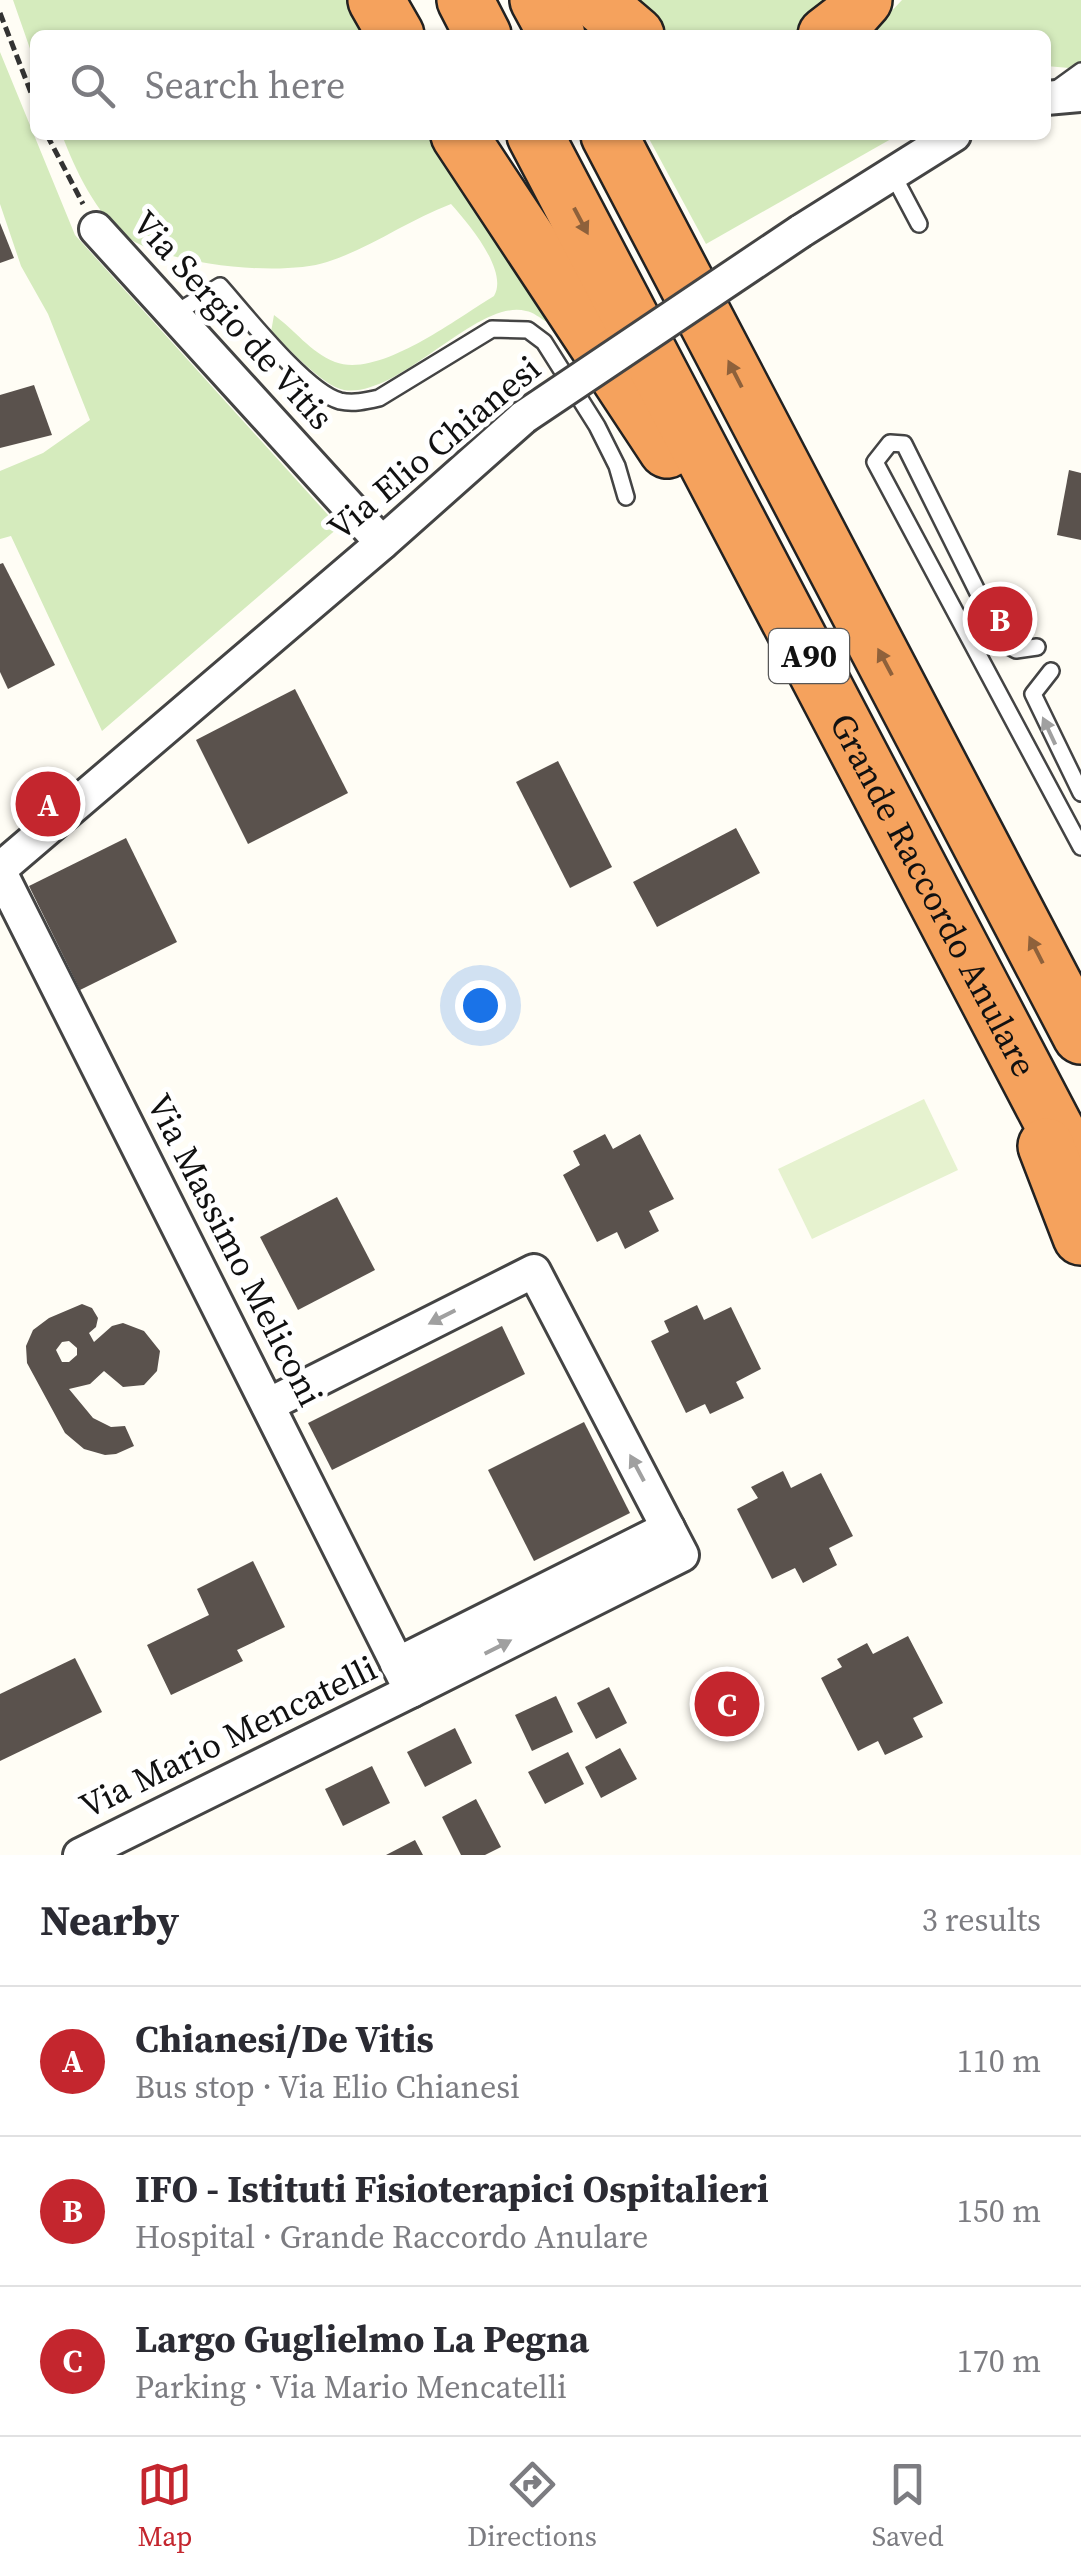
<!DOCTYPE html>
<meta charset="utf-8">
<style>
:root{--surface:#fff;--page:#f7f7f7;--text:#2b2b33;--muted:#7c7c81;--line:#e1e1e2;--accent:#c4262e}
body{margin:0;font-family:"Source Serif 4",serif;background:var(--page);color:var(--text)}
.you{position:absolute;left:480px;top:1005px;width:35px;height:35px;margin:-25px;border:8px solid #fff;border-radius:50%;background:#1a73e8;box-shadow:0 0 0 15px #1a73e833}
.badge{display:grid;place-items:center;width:65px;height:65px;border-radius:50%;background:var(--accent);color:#fff;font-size:32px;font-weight:700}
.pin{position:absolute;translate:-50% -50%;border:5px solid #fff;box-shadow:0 2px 10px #0006}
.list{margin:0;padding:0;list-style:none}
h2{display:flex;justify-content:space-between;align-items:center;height:130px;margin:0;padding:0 40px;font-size:42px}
h2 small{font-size:32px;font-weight:400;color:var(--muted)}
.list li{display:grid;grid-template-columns:65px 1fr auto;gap:30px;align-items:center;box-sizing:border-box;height:150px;padding:0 40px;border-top:2px solid var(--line)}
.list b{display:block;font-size:38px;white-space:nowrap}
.list p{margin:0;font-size:32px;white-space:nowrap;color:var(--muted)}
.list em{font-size:32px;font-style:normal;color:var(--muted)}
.icon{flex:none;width:55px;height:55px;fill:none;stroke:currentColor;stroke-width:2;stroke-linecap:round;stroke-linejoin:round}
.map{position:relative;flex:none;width:1081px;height:1855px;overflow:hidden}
.search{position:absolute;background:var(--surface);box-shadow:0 2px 8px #0004;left:30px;right:30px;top:30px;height:110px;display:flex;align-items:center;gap:25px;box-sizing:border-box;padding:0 35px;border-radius:15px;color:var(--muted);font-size:38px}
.sheet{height:580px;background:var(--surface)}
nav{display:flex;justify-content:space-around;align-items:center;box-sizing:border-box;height:140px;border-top:2px solid var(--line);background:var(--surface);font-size:28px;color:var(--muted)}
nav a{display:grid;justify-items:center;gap:5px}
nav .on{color:var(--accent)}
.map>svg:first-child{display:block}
.green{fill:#d5ebbd}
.pitch{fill:#e6f2cf}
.building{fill:#5a524d;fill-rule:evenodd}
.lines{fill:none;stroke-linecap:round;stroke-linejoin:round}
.lane-casing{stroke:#444;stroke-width:20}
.street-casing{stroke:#444;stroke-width:38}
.highway-casing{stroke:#222;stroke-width:60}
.path{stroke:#333;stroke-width:5;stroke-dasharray:10 5;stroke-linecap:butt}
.lane{stroke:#fff;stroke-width:15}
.street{stroke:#fff;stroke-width:32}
.highway{stroke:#f5a25d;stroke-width:55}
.street-bridge-casing{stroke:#444;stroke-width:38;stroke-linecap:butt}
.street-bridge{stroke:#fff;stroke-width:32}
.oneway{fill:#8e613b}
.oneway2{fill:#a0a0a0}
.labels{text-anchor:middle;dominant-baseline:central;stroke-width:10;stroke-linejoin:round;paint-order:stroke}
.shield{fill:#fff;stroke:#585858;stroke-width:2.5}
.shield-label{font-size:32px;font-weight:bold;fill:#111}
.street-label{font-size:35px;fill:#111;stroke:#fff}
</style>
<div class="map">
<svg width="1081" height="1855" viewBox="0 0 1081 1855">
<rect width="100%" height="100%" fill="#fffdf5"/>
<g class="green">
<path d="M13,0h335l21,35h-334v28z"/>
<path d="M614,0h224l-42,35h-124l-22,-8z"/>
<path d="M902,0h179v69l-35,-3v-31h-177z"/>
<path d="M0,52l75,183 264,292 -237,204 -91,-195 -11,3v-68l43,-18 47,-33 -42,-106 -27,-48 -21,-62z"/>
<path d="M62,135h369l116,187c-7,-4 -14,-10 -21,-11 -49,-13 -127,88 -182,79 -22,-4 -56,-43 -73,-58l3,-17c21,15 36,37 61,47 44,17 122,-44 159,-66 15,-25 -26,-73 -43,-92 -43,16 -80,44 -124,58 -46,15 -161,3 -200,-25 -31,-22 -52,-68 -65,-102z"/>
<path d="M647,135h251l-192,109z"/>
</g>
<path class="pitch" d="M924,1099l34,71 -146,69 -34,-70z"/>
<g class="building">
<path d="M0,223l14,35 -14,5z"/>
<path d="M34,385l18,50 -52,13v-53z"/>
<path d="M1069,470l12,3v67l-24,-5z"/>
<path d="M3,563l52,102 -47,24 -8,-17v-108z"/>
<path d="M295,689l53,104 -100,51 -52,-104z"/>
<path d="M558,761l54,106 -42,21 -54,-106z"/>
<path d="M736,828l24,45 -103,54 -24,-45z"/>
<path d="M126,838l51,104 -97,48 -51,-104z"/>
<path d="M605,1134l8,15 27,-15 34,65 -25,12 10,20 -34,18 -8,-17 -20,10 -34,-67 17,-10 -7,-14z"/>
<path d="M337,1197l38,73 -77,40 -38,-73z"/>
<path d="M82,1304l10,4 6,10 -2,9 -7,6 5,9 18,-16 11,-3 21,8 16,20 -3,20 -13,14 -21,2 -19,-16 -14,13 -21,5 24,29 18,9 14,-1 9,20 -18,8 -11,1 -21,-6 -19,-16 -38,-70 -1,-17 7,-16 16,-12zM69,1341l8,7v7l-8,7h-7l-6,-12 6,-8z"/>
<path d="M697,1305l7,15 27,-13 30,62 -25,13 8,16 -34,16 -5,-10 -19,9 -35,-72 18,-9 -5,-11z"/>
<path d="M502,1326l23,48 -193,96 -24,-47z"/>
<path d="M584,1422l46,91 -96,48 -46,-91z"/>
<path d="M783,1471l8,17 30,-15 32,63 -24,12 8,17 -34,18 -8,-15 -23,11 -35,-70 21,-11 -7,-11z"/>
<path d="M253,1561l32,66 -48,23 6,11 -72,34 -24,-50 62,-30 -12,-26z"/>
<path d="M908,1636l35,67 -30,15 10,19 -38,18 -7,-14 -20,10 -37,-73 21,-11 -5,-8 30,-16 6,11z"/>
<path d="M75,1658l27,54 -102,49v-67z"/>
<path d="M609,1687l18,36 -31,16 -19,-36z"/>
<path d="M556,1696l17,36 -41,19 -17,-36z"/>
<path d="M455,1728l17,35 -47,24 -18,-35z"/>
<path d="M620,1748l17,31 -36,19 -16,-31z"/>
<path d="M568,1752l16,32 -39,20 -17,-32z"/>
<path d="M372,1766l18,37 -47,23 -18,-37z"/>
<path d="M476,1799l25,48 -16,8h-24l-19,-38z"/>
<path d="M415,1840l8,15h-37z"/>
</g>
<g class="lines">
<g class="lane-casing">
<g id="lane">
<path d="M1052,92l29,-21"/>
<path d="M892,173l27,51"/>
<path d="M174,314l46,-28c25,28 86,106 120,115 13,3 26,0 39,-3l113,-69 36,1 16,12 53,84 20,40 9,31"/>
<path d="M1037,647l-21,3 -13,-7 -99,-199 -14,-1 -15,19 206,385"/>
<path d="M1051,671l-18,23 48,99"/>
</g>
</g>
<g class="street-casing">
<g id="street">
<path d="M1046,98l35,-3"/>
<path d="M96,229l286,314"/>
<path d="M801,231l153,-96"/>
<path d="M0,869l382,-326 142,-126"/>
<path d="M0,872l411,819 -331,164"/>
<path d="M268,1405l266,-134 148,284 -271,136"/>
<path d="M397,1664l271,-136"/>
</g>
</g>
<g class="highway-casing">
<g id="highway">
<path d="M376,0l20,35"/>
<path d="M465,0l18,35"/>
<path d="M538,0l19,35"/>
<path d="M595,0l41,35"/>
<path d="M826,35l22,-17 16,-18"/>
<path d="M459,135l208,315"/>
<path id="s1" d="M535,135l546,1042"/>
<path d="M609,135l472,901"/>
<path d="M1046,1146l35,91"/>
</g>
</g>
<g class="path">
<path d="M0,13l35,90"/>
<path d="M47,135l36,69"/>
</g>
<use href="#lane" class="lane"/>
<use href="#street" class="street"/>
<use href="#highway" class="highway"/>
<g class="street-bridge-casing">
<path id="street-bridge" d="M524,417l277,-186"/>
</g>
<use href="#street-bridge" class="street-bridge"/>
</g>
<defs><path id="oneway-solid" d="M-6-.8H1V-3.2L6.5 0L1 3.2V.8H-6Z" transform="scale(2.5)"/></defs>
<g class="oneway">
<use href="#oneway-solid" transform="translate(581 221) rotate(62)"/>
<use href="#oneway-solid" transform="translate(735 374) rotate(-117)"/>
<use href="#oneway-solid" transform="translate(885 662) rotate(-118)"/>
<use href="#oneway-solid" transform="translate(1036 950) rotate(-117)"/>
</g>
<g class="oneway2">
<use href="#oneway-solid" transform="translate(1049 731) rotate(-115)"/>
<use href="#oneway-solid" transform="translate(442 1317) rotate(153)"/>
<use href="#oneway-solid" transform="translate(637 1468) rotate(-118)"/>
<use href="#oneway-solid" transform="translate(498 1647) rotate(-27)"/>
</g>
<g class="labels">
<rect class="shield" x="769" y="629" width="80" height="54" rx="8"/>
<g class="shield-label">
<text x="809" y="656">A90</text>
</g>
<g class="street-label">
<text transform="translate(233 320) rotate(48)">Via Sergio de Vitis</text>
<text transform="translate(434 448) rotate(-40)">Via Elio Chianesi</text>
<text stroke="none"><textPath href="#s1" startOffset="858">Grande Raccordo Anulare</textPath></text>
<text transform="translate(235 1250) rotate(63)">Via Massimo Meliconi</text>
<text transform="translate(228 1737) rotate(-26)">Via Mario Mencatelli</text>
</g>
</g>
</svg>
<div class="you"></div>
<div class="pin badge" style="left:48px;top:804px">A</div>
<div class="pin badge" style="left:1000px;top:619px">B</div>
<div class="pin badge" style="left:727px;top:1704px">C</div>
<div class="search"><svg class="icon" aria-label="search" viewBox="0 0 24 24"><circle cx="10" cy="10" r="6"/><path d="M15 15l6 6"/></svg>Search here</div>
</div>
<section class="sheet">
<h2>Nearby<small>3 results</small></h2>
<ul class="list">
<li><span class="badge">A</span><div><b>Chianesi/De Vitis</b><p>Bus stop · Via Elio Chianesi</p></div><em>110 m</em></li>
<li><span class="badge">B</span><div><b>IFO - Istituti Fisioterapici Ospitalieri</b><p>Hospital · Grande Raccordo Anulare</p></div><em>150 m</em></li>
<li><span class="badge">C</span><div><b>Largo Guglielmo La Pegna</b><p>Parking · Via Mario Mencatelli</p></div><em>170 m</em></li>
</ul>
</section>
<nav>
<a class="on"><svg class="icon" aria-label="map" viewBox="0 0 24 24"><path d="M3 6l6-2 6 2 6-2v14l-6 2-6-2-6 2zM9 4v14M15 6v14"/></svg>Map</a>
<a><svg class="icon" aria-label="directions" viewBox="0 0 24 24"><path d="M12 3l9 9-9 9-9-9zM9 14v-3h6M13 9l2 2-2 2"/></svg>Directions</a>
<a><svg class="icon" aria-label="saved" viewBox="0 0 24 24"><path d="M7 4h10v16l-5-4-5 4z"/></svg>Saved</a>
</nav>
